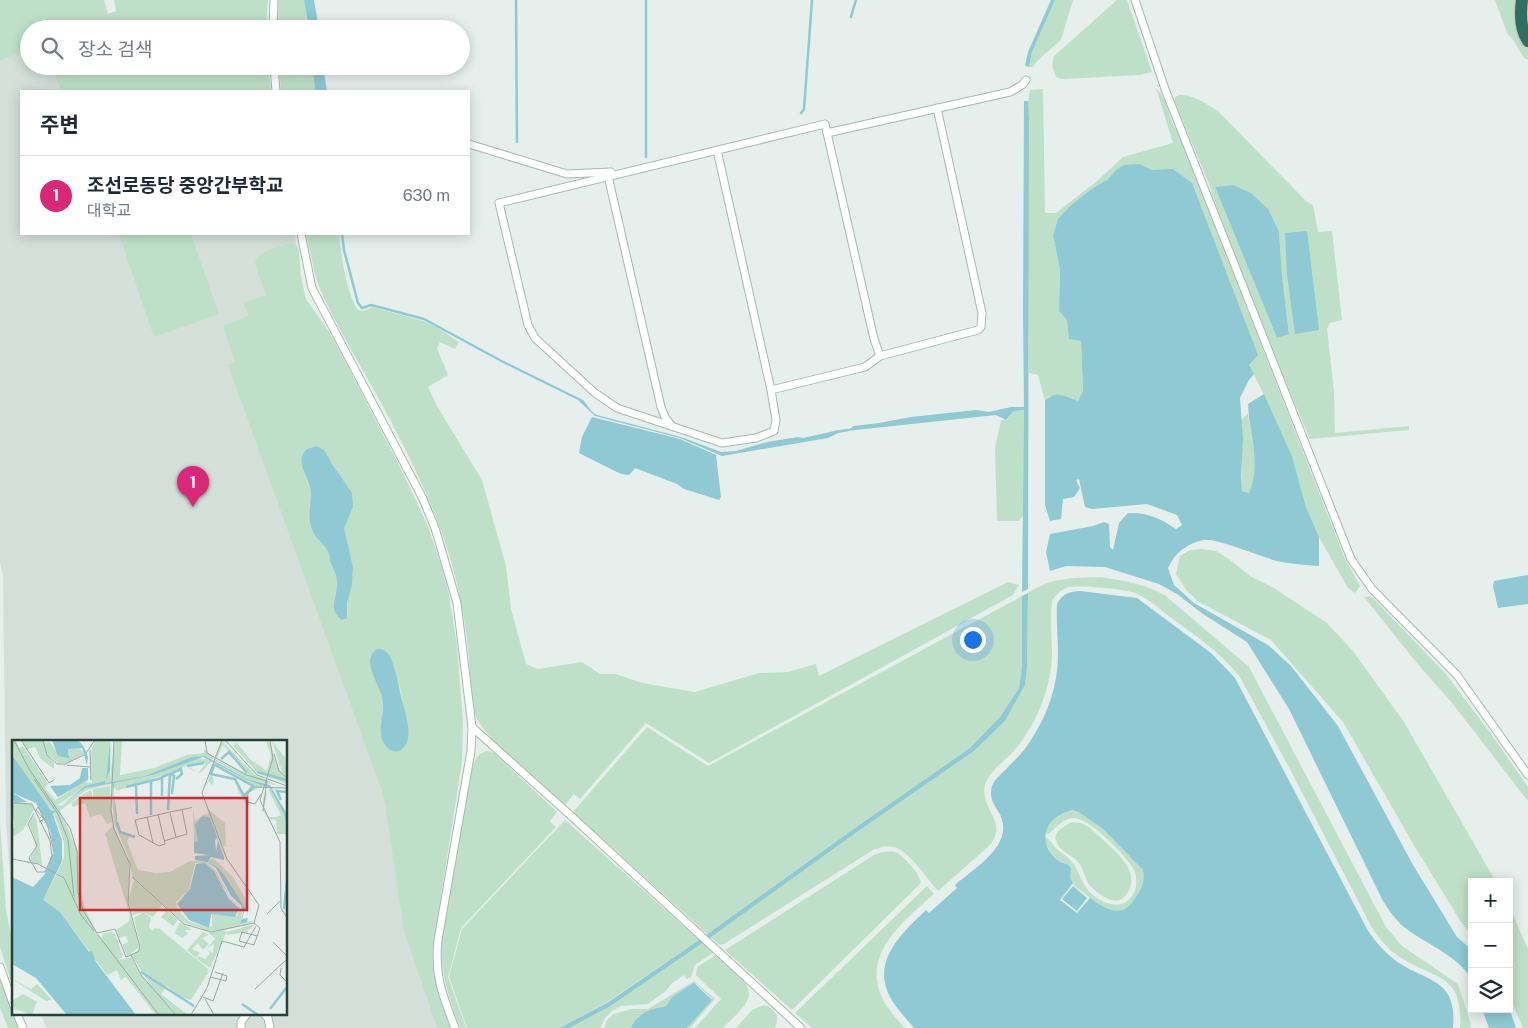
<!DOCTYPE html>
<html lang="ko">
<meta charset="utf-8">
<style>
:root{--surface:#fff;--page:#f2f2f3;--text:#1f2937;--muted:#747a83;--line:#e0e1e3;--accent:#db2777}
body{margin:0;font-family:"Public Sans","Noto Sans KR",sans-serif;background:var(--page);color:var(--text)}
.controls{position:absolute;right:15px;bottom:15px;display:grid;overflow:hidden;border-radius:0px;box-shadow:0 2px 12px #0003}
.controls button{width:45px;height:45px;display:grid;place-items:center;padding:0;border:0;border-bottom:1px solid var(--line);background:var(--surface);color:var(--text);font:25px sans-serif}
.you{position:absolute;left:972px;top:639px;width:18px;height:18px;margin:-12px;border:4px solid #fff;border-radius:50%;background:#1a73e8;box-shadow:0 0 0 8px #1a73e833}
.badge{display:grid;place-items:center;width:32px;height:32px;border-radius:50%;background:var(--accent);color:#fff;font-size:16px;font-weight:700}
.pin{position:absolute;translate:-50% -41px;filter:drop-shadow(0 1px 2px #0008)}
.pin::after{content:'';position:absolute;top:26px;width:18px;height:15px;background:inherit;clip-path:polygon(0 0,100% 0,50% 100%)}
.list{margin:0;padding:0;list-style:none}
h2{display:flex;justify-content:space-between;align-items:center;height:65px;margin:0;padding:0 20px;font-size:21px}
h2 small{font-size:16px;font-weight:400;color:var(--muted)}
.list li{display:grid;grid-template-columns:32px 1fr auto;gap:15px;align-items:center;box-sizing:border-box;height:80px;padding:0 20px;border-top:1px solid var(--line)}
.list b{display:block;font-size:19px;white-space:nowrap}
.list p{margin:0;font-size:16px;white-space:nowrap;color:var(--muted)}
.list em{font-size:16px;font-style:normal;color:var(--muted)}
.icon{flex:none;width:28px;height:28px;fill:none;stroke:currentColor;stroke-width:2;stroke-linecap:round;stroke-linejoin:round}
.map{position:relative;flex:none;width:1528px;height:1028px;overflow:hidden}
.search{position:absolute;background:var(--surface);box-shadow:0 2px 12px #0003;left:20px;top:20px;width:450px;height:55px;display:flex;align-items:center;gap:12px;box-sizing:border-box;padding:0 18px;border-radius:28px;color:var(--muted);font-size:19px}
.panel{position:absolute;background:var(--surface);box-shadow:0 2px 12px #0003;left:20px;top:90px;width:450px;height:145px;border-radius:0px}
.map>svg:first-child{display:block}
.built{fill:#d4dfda}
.green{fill:#bfe0c8;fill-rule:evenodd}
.water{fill:#8ec9d4;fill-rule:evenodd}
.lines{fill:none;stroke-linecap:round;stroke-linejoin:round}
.stream{stroke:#8ec9d4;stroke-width:2.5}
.street-casing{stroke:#a8b8b2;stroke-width:9}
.highway-casing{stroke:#c2cac8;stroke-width:15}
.street{stroke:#fff;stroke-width:7}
.highway{stroke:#2f6f62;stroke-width:12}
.inset-river{fill:none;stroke:#8ec9d4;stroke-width:2.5}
.inset-road{fill:none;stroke:#98aaa4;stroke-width:1}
.view{fill:#d62828;fill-opacity:0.15;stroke:#d62828;stroke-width:2.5}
.inset-edge{fill:none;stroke:#24423a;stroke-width:2.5}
</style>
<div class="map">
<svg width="1528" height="1028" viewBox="0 0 1528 1028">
<rect width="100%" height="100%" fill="#e6efeb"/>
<path class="built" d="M29,40v26h48l9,25h-65v143h274l6,64 79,153 54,513 19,64h-406l-3,-5 -3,-9h245v-272h-272v189l-8,-109 -3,-247 -3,-12v-515z"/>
<g class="green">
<path d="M0,0h104l4,14 8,-3 -2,-11h154l-2,29h-237v21l-29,10z"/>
<path d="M279,0h25l5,29h-31z"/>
<path d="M1055,0h18l-12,40 -23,20 -5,7h-4l3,-15z"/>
<path d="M1117,0h10l25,72 -12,3 -78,4 -6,-2 -4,-11 2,-10z"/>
<path d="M1495,0h24l9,46v14l-4,-2 -10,-17 -7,-8z"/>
<path d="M52,66h216l3,25h-210z"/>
<path d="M279,66h34l2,25h-34z"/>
<path d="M1153,87c16,8 14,32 25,45l167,427 15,27 -5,7 -7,-5 -29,-51 -13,-30 -14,-51 -25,-55 -115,-231 -12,-6 -24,6 -9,10 -14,8 -22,17 -13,14 -5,16 7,35 -1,41 8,9 2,19 12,1 2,51 -5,10 -29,-5 -4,5 -7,-26 -9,-2 -1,-272 2,-11 13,-1 2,124h11l40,-31 27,-25 50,-14 -16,-52z"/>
<path d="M1179,95c14,-1 27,9 39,16l89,91 6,3 5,27 14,-1 10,89 -12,3 -3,6 7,63 1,41 74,-7v4l-99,9 -40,-93 -58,-151 -1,-6 -36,-87v-5zM1233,185l46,47 3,43 7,58 -12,5 -62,-151z"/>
<path d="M123,234h68l28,80 -65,23 -35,-102z"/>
<path d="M306,234h33c3,23 6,56 19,76l6,1 8,-4 51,14 13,6 23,15 -4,7 -15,-7 -3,6 11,27 -20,12 9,19 45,74 19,68 5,18 5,43 15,55 12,5 44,-7 18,12h16l26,9 53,9 64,-19 29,-1 28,-8 3,12 189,-94 11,3 -6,10 -304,168 -63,-40 -66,76 -6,-5 -9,11c-25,-22 -79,-63 -90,-91 -7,-20 -4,-44 -7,-64 -4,-43 -14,-85 -29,-125 -20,-52 -46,-101 -73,-149 -16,-29 -33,-57 -46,-87 -7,-17 -9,-37 -14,-55z"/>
<path d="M290,244l6,1 3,5 2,27 5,22 24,34 12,22 59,114 26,55 15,43 7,28 8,51 6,75 -1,41 -30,191 2,24 16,51h-13l-33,-97 -20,-134 -156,-432 7,-3 -12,-36 26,-10 -5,-13 22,-8 -11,-31c2,-14 23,-17 35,-20zM325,451l7,13 20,30 -8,34 8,34 1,12 -5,26 -1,18 -5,2 -8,-24 3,-8 -1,-16 -5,-9 -3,-11 -8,-12 -8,-8 -2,-7 -1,-20 2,-14 -6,-14 -3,-20zM390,656l9,26 9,43v8l-3,11 -25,-17c5,-21 1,-36 -7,-55z"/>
<path d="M1024,410l-1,105 -4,6h-22l-2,-73 6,-28h6l7,-9z"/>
<path d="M1248,413l7,45v23l-6,12 -7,-2 -2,-69z"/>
<path d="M1202,549l14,2 13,8 21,17 24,12 53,35 26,28 51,71 92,160h-24v54l-11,-14 -46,-75 -72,-125 -72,-82 -72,-38 -12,-11 -11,-17 4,-18 10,-6z"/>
<path d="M1101,577c23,4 45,7 65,19l83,71 137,260 16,19 56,38 13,41 -1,3h-10c4,-58 -29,-48 -63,-73 -11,-8 -19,-18 -26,-29l-80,-155 -51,-94c-20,-25 -45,-42 -70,-60 -10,-8 -21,-17 -32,-23 -11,-5 -62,-10 -72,-6 -7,3 -10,7 -14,13 -2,18 0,36 0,54 -1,26 -9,51 -22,73 -5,9 -11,17 -18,25 -9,9 -23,19 -27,32 -6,24 24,36 5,60l-52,46c-11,-12 -30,-42 -45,-44 -7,-2 -13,1 -20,3l-149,94 -4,1 -10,-8 147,-105 117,-81 31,-30 20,-36 2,-17 1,-75c23,-16 45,-15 73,-16z"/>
<path d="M1022,596v70l-3,22 -19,29 -30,31 -115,80 -148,106 -134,-122 74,-85 61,39z"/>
<path d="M1371,596l74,77 44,58 39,56v14l-76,-98 -36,-41 -52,-65z"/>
<path d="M488,751l6,2 63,59 -7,9 6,6 -95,101 -13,49 18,51h-6c-10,-29 -21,-55 -18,-86l29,-170c3,-10 5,-19 17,-21z"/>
<path d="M1073,810l7,3 23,16 40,41c2,10 -1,17 -6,26 -18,26 -34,14 -53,-3 -5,-4 -12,-8 -14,-14 -1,-5 -2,-10 -3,-15 -12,-3 -20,-15 -23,-27 6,1 7,6 11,10 5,6 13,9 17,15 7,8 9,19 15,27 7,9 25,20 37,14 12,-5 15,-22 10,-33 -6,-13 -46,-53 -60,-52 -10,0 -18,9 -25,16l-4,-1c5,-12 15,-20 28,-23z"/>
<path d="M565,820l134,120 -93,63 -47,25h-92l-18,-51 13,-48z"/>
<path d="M0,822l6,88 8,39v41l-14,-43z"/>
<path d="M1072,822c3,1 8,0 11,2 7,2 13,10 18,14 13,12 37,31 29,50 -2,5 -6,10 -10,12 -10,4 -26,-9 -32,-17 -4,-7 -5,-15 -10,-21 -7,-8 -19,-11 -22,-21 -3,-10 9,-15 16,-19z"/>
<path d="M882,852c4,0 9,-1 13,0 8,3 26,23 26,31l-129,127 -67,-60 149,-95z"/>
<path d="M927,886l7,8c-30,27 -74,60 -51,106 6,10 14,19 21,28h-92l-17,-15z"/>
<path d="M1509,906l19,43v79h-5l-14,-33z"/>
<path d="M704,942l10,10 -19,13 -4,12 -4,2 -3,-4 -13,9 -5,7 -18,13 -27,2 -9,5 -7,7 -5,10h-31l40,-21z"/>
<path d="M716,955c11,10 41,29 31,46 -5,10 -16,18 -24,27h-28l26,-29 -25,-24 1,-8z"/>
<path d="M0,970l14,39v5l8,14h-14l-8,-20z"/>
<path d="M694,981l21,18 -25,29h-3l25,-29 -16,-15 -24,13 -6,9 -13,3 -22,17v2h-27l3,-8 7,-6 17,-5h17z"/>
<path d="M764,1005c12,3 16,12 11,23h-39l16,-18z"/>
</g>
<g class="water">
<path d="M304,0h10l5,29h-10z"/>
<path d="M1051,0h4l-23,52 -3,15 -4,-1 3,-14z"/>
<path d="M313,66h10l4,25h-12z"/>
<path d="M1024,101h4l1,20 -1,468 -6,3 2,-182 -10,1 -8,9 -10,-5 -150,16 8,-5 25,-3 32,-6 65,-7 13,2 22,-5h13l-1,-95z"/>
<path d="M1140,164l12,6 21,-1 19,14 66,172 -9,10 5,9 -5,6 -9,18 3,41 -2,36 1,16 7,2c13,-28 0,-60 -1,-89l16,-10 28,62 14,51 13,30v29c-13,-1 -28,-2 -42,-5 -16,-4 -60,-23 -74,-21 -17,4 -28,13 -35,28l6,17 20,18 74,42 23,21 47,60 75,139 44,72 15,13v29c-16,-24 -42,-33 -64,-49 -11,-8 -18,-18 -25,-29l-94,-192 -42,-67 -44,-28 -26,-20 -18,-10 -54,-17 -39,-1 -16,5 -4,-19 4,-18 43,-8 11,-4 5,2 1,23 3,3 6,-27 9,-10c19,-1 32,5 48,16l6,-4 -5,-10 -30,-11 -55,5 -7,-2 -6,-28 -3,1 4,8 -6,9 -11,2 -2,20 -11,2 -5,-16v-104c10,-12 21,-4 33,0l5,-10 -2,-50 -12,-2 -2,-19 -8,-9 1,-41 -7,-35 5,-16 13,-14 22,-17 14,-8 9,-10 8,-5z"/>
<path d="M1233,185l18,8 17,16 11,23 3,43 7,59 -12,4 -62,-151z"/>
<path d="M1307,231l12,99 -24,4 -8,-59 -2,-42z"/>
<path d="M504,361l79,39c5,5 7,12 14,15l84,22 40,15 15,-1 31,-9 31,-5 5,1 36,-8 -1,3 -10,5 -106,18 -42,-18 -85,-22 -17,-16 -71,-35 -3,-2z"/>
<path d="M592,417l88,22 36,16 5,42 -2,3 -35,-11 -7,-5 -42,-16 -6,7 -8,-1 -42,-21 3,-16z"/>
<path d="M317,446l8,5 7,13 20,29 1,14 -9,21 9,39 -1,17 -5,19v15l-5,2c-16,-12 -3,-25 -5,-39 0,-7 -4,-12 -6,-18 -2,-4 -1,-8 -3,-11 -4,-9 -13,-14 -16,-22 -5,-13 -1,-25 -1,-38 -1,-14 -18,-31 -4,-43z"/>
<path d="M1528,575v29l-30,4 -5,-22 1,-5z"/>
<path d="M1080,591l57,7 74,55 24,25 132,251c8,13 19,25 32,34 32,20 58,17 54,65h-539c-8,-10 -18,-20 -24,-31 -19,-36 12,-64 36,-87l3,3 28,-25 -2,-3c21,-18 63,-42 43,-74 -5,-7 -9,-15 -6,-25 3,-8 11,-13 17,-20 8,-8 16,-16 22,-26 17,-26 27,-55 27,-86 0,-17 -2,-34 -1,-50 5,-10 13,-13 23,-13zM1073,810l7,3 23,16 40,41c2,11 -1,18 -7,27 -14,22 -28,14 -46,1l-13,15 -17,-13 13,-17 -3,-5 1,-10c-3,-4 -6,-4 -10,-6 -14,-8 -20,-24 -12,-37 6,-8 15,-13 24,-15z"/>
<path d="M1028,593l-1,75 -2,17 -20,36 -31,30 -117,81 -153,110 -95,65 -40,21h-10l48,-25 92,-63 156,-112 115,-80 30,-31 19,-29 3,-22v-70z"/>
<path d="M377,649c7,-1 9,3 13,7 5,12 8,25 10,37 3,13 18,49 -1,58 -3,1 -8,0 -10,-2 -14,-12 -6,-28 -6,-43 0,-16 -12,-29 -13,-44 0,-6 3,-10 7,-13z"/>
<path d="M1073,886l14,12 -10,13 -15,-12z"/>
<path d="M694,983l18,17 -25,28h-56c2,-8 14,-17 22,-19 4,-2 8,-1 13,-3l6,-9z"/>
<path d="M1509,1007l7,21h-27l-7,-19h27z"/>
</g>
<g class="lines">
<g class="stream">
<path d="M516,0l1,142"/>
<path d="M646,0v157"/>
<path d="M851,17l5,-17"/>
<path d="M801,113l3,-4 8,-109"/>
<path d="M342,234l2,16 14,53 4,5 9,-3 53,14 83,45"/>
<path d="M836,432l12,-2"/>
</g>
<g class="street-casing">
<g id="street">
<path d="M1135,0l30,89 186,470 21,30 85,86 71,100"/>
<path d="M273,29l1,-29"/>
<path d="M274,66l2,25"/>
<path d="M827,133l183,-41 12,-7 4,-5"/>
<path d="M469,144l98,30 44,-2"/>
<path d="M717,150l54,240 5,30 -2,11 -18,7 -34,5 -105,-35 -22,-15 -60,-55 -7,-13 -29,-122 326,-79 49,215 6,17"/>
<path d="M608,176l53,231 4,10 6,8"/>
<path d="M301,234l11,54 111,211 12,29 22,75 15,124 -1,24 -33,189c-4,36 5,56 17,88"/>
<path d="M771,390l94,-23 15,-11 98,-26 3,-3 1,-14 -45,-205"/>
<path d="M472,727l97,87 232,214"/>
<path d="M0,967l14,39"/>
<path d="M17,1014l6,14"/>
<path d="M264,1014l4,4 2,10"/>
<path d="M241,1028v-6l6,-8"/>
</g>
</g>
<g class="highway-casing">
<path id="highway" d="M1522,0c-2,14 -2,29 6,41"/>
</g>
<use href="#street" class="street"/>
<use href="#highway" class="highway"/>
</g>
<g transform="translate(12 740)">
<rect width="275" height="275" fill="#e6efeb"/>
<path d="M0,0h4l3,8 4,-2 25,38 -3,4 10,12 29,-18 8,1 -1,-31 4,-12h15l-4,41 5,-41 -1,39 5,-39h7l-2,35 34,-7 33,-13 17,-2v-4l10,9 -1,1 -8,-3 -11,1 -49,19 -58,10 -30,19 5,1 23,-18 68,-13 40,-17 20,2 -13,13 -14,-7 -4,2 1,5 -3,-4 -63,22 -3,-4 -1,6 6,38 11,4 -3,6 11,29 18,3 14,-1 20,-11 16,1 10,9 15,28 8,6 3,8 -2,12 13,-5 -2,3 -28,7 4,2 28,-8 -8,8 -20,3 -1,-2 -16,35 -13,-9 2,-3 6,3 5,-6 -2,-3 5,3 1,-9 -8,5 9,-10 -6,-6 13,-3 -13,1 -26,-9 -50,-44 -5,-22 -14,-33 -3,-39 -25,6 -26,21 21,48 -1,28 5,22 16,31 2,-6 11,-3 -3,3h4l8,22 -5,4 13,-3 8,16 13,14 -20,-31 9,-8 -7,-30 10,-6 7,6 -2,8 3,5 3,-3 5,1 48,40 -1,4 3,-3 -19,30 -9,-3 13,10 -4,8 3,-7 -27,-22 -6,8 27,21h-12l-10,-15 9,15h-15l-39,-48 38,48h-3l-30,-38 -5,3 -4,-10 -10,5 -44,-59 -21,-16 15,-26 12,11 -12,-12 7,-16v-15l-10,-28 2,-3 -5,-2 -36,-47zM184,23h10l-7,9 -10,-3 -1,-4zM183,123h9l11,9 16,28 8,6 -2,10 -25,-2v12l-4,2 -20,-7 -11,-13 -1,-6 13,-12zM10,0h21l3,14 8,9v6l-14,-11 -5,-11 -9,3zM254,0h3l8,27 10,11v6l-30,-12 -24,-26 4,-3 13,16 17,12 4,-15zM210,1l33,34 24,11 -32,-7 -33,-19 1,-1 28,15 8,4 -36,-21zM211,5l20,22 6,8 -32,-17zM260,1l15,19 -1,17 -3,-2zM38,2l10,14 10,-1 -2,-6 10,-3 6,8 -17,9h-9l-11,-9 -3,-11zM202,21l33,19 19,5 -18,8 1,12 4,1 -7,-2 -7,-12 -5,-12 -22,-5 2,8 -3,2 -2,-4 -5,7 7,-14 24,5 8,17 11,-10zM98,46l2,36 -5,2 -6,-10 -11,3 -5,-14 -12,4 -2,-4 14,-10 6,-3 2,9v-10zM258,48l17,28v18h-10l-1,-14 -8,-1 -5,-8v-13zM256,49l13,26 -5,2h-8l-4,-9zM0,64h19l3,5 -11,21 -8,6 -3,-1v-9l3,2zM181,68l2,13 8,-6 5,-1 -1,-6 21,55 -22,-46 -10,5 2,19 -4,1zM196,69l17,14 1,22h8l-11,1zM22,75l3,6 5,44 -13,-4 8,-15 -8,-23zM101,85l16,38 -1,43 12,41 -13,9 -5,-11 6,-3 -2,-6 -7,2 -3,-8 13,-9 1,-5 -25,-82zM201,118l20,19 12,21 3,17 -21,-38 -19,-16zM122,140l28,25 -9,12 -9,-5 -12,3 -4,-14zM155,170l11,10 -5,6 -12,-9zM168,182l12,8h-7l3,4 -6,4 -7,-5zM191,192l6,3 -7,3 7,6 -6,6 -5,-7 -6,6 8,4 -4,5 -9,-8zM0,239l19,10 6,-5 15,16 -6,1zM11,254l14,8 -5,13 -20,-7v-7z" fill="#bfe0c8" fill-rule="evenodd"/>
<path d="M40,0h26l6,7 4,10 -1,8 -5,-17 -14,1 1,9 -11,-2zM98,0v30l-5,13 40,-7 47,-19 13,-1 42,23 23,6 17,29v22l-2,-20 -15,-28 -23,-8 -44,-23 -50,18 -39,8v12l3,21v7l-2,-11 -2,-29 -28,5 -24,18 24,-20 21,-5zM0,15l39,55 5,1 -3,3 9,27v20l-19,39 17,12 29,40 3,-1 4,11 40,53h-69l-31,-37 -24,-14v-87l21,10 12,-13 9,-23 -4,-21 -14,-27 -23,-10 14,9 -12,1 -3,-3zM70,28h6v12l-30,17 -8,-11 20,-1 10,-7zM191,76l7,2 7,19 -2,4 1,10 2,-10 6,16v3l-13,-3 -3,5 10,6 8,9 19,31 -3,11 6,-1 -1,4 -7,2 3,-11 -2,-8 -10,-9 -15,-28 -9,-6 -12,-2v-4l14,-1 -15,-2v-11l4,-1 -3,-17zM192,123l10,8 15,28 10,9 -4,9 -24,-3 -2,14 -20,-8 -12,-16 13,-15 6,-25z" fill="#8ec9d4"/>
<path class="inset-river" d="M209,19l8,-7 18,21M202,25h1l38,21 -9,10 -9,-17 -24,-5zM175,26l17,-3M245,32l29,8M158,33l4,3 -2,18M160,33l9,-4 1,5 -6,5M124,46l1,28M114,47l36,-9M150,56v-19l7,-3M269,60l-4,-9 10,1M156,70l2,-37M139,75v-34M105,82l3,10 15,5M272,169l3,-28M129,232l53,34M230,264l16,11M258,269l17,-22"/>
<path class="inset-road" d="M2,0l15,29 41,59 7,23 1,42 6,19 13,21 18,-4 11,28 12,-5 2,-5 -12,-44 2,-39 -16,-35 -3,-19 3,-70M9,0l28,43 5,-3M31,0l4,15 10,9h8l19,-9M193,0l2,13 39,22 21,6 -1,6M210,0l-20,53 25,66 32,46 -5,18M213,0l32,35 30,11M258,0l3,18 -13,42 20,42 1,66 6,10M78,10l1,30M74,13l9,-13M262,14l5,17 8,7M55,25l23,2M22,39l24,35 10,26 6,56M249,54l-6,10 -8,-2 1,-9 7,-6 31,1M0,63l20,1 18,37 2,15 -7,16h-8l-8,-14M24,70l2,-3 10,20 6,25M24,70l8,9 -5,3M251,71l3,-24M158,73l6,24M146,74l7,30 -6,2 -20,-11 -4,-15 35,-8 20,-4 2,-1M135,77l6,26M152,101l23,-7 -5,-24M17,118l8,-12 -9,-22 6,-11M0,119l26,5 26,14 17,37 13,16M120,137l52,47 27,8 43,-9 6,5 -6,17 -15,-4 3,-9 15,4M255,174l13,-13M86,195l61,80M261,202l14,14M119,215l10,20 35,40M269,228l-1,7 7,7M198,237l16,4 1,-5 -12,-4M243,249l32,-30M191,257l10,4 10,-28M193,259l9,16M179,275l16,-27 15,-47 22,6 12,-21"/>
<path class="view" d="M68,58h167v112h-167z"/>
<rect width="275" height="275" class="inset-edge"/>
</g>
</svg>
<div class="controls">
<button>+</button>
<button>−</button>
<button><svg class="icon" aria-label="layers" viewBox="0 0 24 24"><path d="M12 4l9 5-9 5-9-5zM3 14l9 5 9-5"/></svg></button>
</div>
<div class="you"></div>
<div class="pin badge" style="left:193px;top:507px">1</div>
<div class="search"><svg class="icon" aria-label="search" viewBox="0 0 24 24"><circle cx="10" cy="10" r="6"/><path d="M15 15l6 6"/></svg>장소 검색</div>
<section class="panel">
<h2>주변<small></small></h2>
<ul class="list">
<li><span class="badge">1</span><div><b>조선로동당 중앙간부학교</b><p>대학교</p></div><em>630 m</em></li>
</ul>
</section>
</div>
